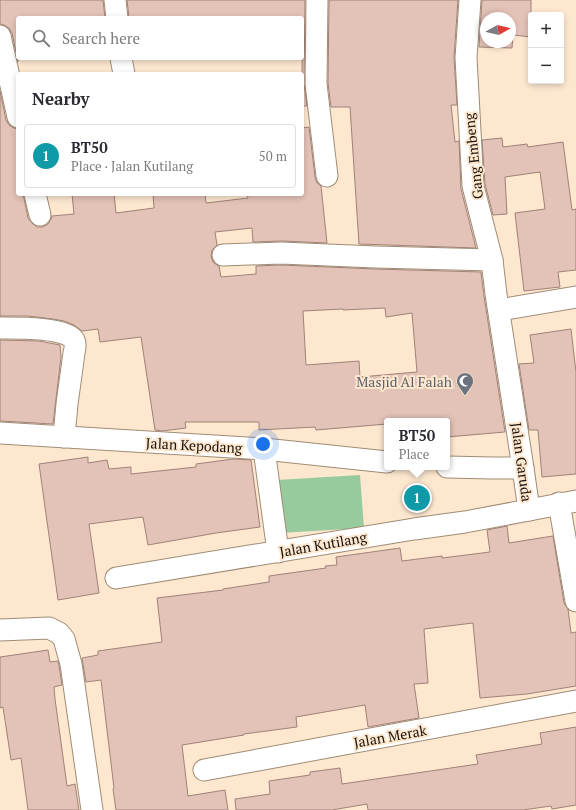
<!DOCTYPE html>
<meta charset="utf-8">
<style>
:root{--surface:#fff;--page:#f7f7f7;--text:#2b2b33;--muted:#7c7c81;--line:#e1e1e2;--accent:#188aaf}
body{margin:0;font-family:"PT Serif",serif;background:var(--page);color:var(--text)}
.controls{position:absolute;right:12px;top:12px;display:grid;overflow:hidden;border-radius:4px;box-shadow:0 2px 6px #0003}
.controls button{width:36px;height:36px;display:grid;place-items:center;padding:0;border:0;border-bottom:1px solid var(--line);background:var(--surface);color:var(--text);font:20px sans-serif}
.compass{position:absolute;left:480px;top:12px;width:36px;height:36px;border-radius:50%;background:var(--surface);box-shadow:0 2px 6px #0003;rotate:82deg}
.you{position:absolute;left:263px;top:444px;width:14px;height:14px;margin:-10px;border:3px solid #fff;border-radius:50%;background:#1a73e8;box-shadow:0 0 0 6px #1a73e833}
.badge{display:grid;place-items:center;width:26px;height:26px;border-radius:50%;background:var(--accent);color:#fff;font-size:13px;font-weight:700}
.pin{position:absolute;translate:-50% -50%;border:2px solid #fff;box-shadow:0 1px 4px #0006}
.popup{position:absolute;left:384px;top:418px;width:66px;height:52px;box-sizing:border-box;display:grid;place-content:center;border-radius:4px;background:var(--surface);filter:drop-shadow(0 1px 3px #0005);font-size:13px;white-space:nowrap;color:var(--muted)}
.popup b{font-size:15px;color:var(--text)}
.popup::after{content:'';position:absolute;left:50%;top:100%;margin-left:-8px;border:8px solid transparent;border-top-color:var(--surface)}
.list{margin:0;padding:0;list-style:none}
h2{display:flex;justify-content:space-between;align-items:center;height:52px;margin:0;padding:0 16px;font-size:17px}
h2 small{font-size:13px;font-weight:400;color:var(--muted)}
.list li{display:grid;grid-template-columns:26px 1fr auto;gap:12px;align-items:center;box-sizing:border-box;height:64px;margin:0 8px 8px;padding:0 8px;border:1px solid var(--line);border-radius:4px}
.list b{display:block;font-size:15px;white-space:nowrap}
.list p{margin:0;font-size:13px;white-space:nowrap;color:var(--muted)}
.list em{font-size:13px;font-style:normal;color:var(--muted)}
.icon{flex:none;width:22px;height:22px;fill:none;stroke:currentColor;stroke-width:2;stroke-linecap:round;stroke-linejoin:round}
.map{position:relative;flex:none;width:576px;height:810px;overflow:hidden}
.search{position:absolute;background:var(--surface);box-shadow:0 2px 6px #0003;left:16px;top:16px;width:288px;height:44px;display:flex;align-items:center;gap:10px;box-sizing:border-box;padding:0 14px;border-radius:4px;color:var(--muted);font-size:15px}
.panel{position:absolute;background:var(--surface);box-shadow:0 2px 6px #0003;left:16px;top:72px;width:288px;height:124px;border-radius:4px}
.map>svg:first-child{display:block}
.green{fill:#97ca9d}
.building{fill:#e3c2b7;stroke:#a08278;fill-rule:evenodd}
.lines{fill:none;stroke-linecap:round;stroke-linejoin:round}
.minor-casing{stroke:#a08c75;stroke-width:23}
.minor{stroke:#fff;stroke-width:21}
.labels{text-anchor:middle;dominant-baseline:central;stroke-width:4;stroke-linejoin:round;paint-order:stroke}
.street-label{font-size:14px;fill:#191209;stroke:#fde7cf}
.worship-label{font-size:14px;fill:#5b616d;stroke:#fde7cf;text-anchor:end}
</style>
<div class="map">
<svg width="576" height="810" viewBox="0 0 576 810">
<rect width="100%" height="100%" fill="#fde7cf"/>
<path class="green" d="M360,475l4,53 -84,5 -3,-53z"/>
<g class="building">
<path d="M0,0h103l2,18h-87v44l-6,-29 -3,-5 -5,-3 -4,-1z"/>
<path d="M127,0h178l-1,84 3,22h-5v-88h-173z"/>
<path d="M329,0h129l-4,57 3,48h-6l4,37 4,-1 2,48 15,59 -117,-4 -9,-137h-19l-3,-24z"/>
<path d="M482,0h49v37l-18,-2 -1,13 -33,-1zM486,18h24v24h-24z"/>
<path d="M0,91l6,29 3,5 5,3 4,1v65h5l5,24 4,5 5,4h6l5,-3 3,-5 1,-3 22,-2 -2,-20h42l2,19 38,-5 -1,-14h52l1,9 42,-5 -1,-4h55v-66l7,-1 6,50 2,6 4,3 6,57 -45,-2 -29,1 -1,-14 -37,4 2,13 -5,5 -1,6 2,6 4,3 2,1 2,11 35,-3v-8l25,-1 94,4 106,3 3,24 21,136 -58,5v-16h-60v3l-71,6 -1,-3 -56,3v-8h-74l1,6 -24,3 -7,-1 -14,-93 -41,5 -2,-13 -16,2 -8,-6 -10,-4 -11,-2 -25,-3h-28zM385,308l1,9 26,-4 5,59 -57,5 -1,-16 -53,4 -3,-54 40,-2v1z"/>
<path d="M502,138l1,9 24,-3 1,3 35,-5 9,68 4,-1v61l-18,2 2,15 -36,4 -9,-78 30,-4 -5,-37 -35,5 2,37 -14,1 -8,-31 -3,-44z"/>
<path d="M571,329l5,43v102l-34,3 -4,-47h-9l-10,-66 15,-1 -4,-28z"/>
<path d="M0,340l39,1 21,4 1,12 -8,67 -53,-3z"/>
<path d="M88,457v6l19,-3 2,9 22,-2v7l65,-7v-3l37,-5 18,1 9,67 -44,6 -68,12 -5,-28 -54,7 10,69 -41,7 -19,-136z"/>
<path d="M507,526l2,17 44,-7 11,67 4,6 3,24 5,-1v54l-49,8 -47,4 -7,-75 -49,6 4,54 -14,1 5,34 -51,9 -3,-22 -69,12 1,10 -53,7v1l-62,10 6,51 37,-6 3,20h-112l-3,-21 1,-1 -13,-108 -15,2 -4,-24 16,-3v-4l64,-9 -5,-44 66,-8v-1l46,-7v-6l57,-8 -1,-2 12,-1 -1,-8 64,-9 2,13 40,-5v2l48,-6 -3,-22z"/>
<path d="M48,650l2,12 8,-1 1,5 3,19 -8,2 1,12 12,87 8,-2 4,26h-51l-7,-52 -10,2 -8,-53 -3,1v-51z"/>
<path d="M576,727v78l-24,4 -1,-3 -28,4h-155l-1,-6 -35,6h-96l-1,-11 35,-5 -1,-13 41,-6v-3l30,-4 2,16 136,-20 -2,-9 66,-11 -2,-11z"/>
</g>
<g class="lines">
<g class="minor-casing">
<g id="minor">
<path d="M115,0l2,18"/>
<path d="M317,0l-1,84 11,92"/>
<path d="M470,0l-4,58 7,128 19,74 4,34 27,174 6,42 47,-9"/>
<path d="M0,36l18,81"/>
<path d="M121,58l3,16"/>
<path d="M35,194l5,21"/>
<path d="M223,255l58,-2 94,4 117,3"/>
<path d="M499,310l77,-13"/>
<path d="M0,328c14,0 67,-1 74,12 2,4 1,9 0,13l-7,51 -3,33"/>
<path d="M0,433l264,16 123,13"/>
<path d="M264,449l14,103"/>
<path d="M447,467l46,1h30"/>
<path d="M559,503l17,98"/>
<path d="M116,578l298,-49 51,-7 64,-12"/>
<path d="M0,630l49,-2 10,5 5,6 7,25 21,146"/>
<path d="M204,770l372,-69"/>
</g>
</g>
<use href="#minor" class="minor"/>
</g>
<defs>
<g id="mosque-pin" transform="scale(0.9)"><path d="M0 17L-7.5 6A9.5 9.5 0 1 1 7.5 6Z" fill="#6b7280" stroke="#fde7cf"/><path d="M3.5-4.9A6 6 0 1 0 3.5 4.9A5 5 0 1 1 3.5-4.9Z" fill="#fff"/></g>
</defs>
<g fill-rule="evenodd">
<use href="#mosque-pin" x="465" y="381"/>
</g>
<g class="labels">
<g class="street-label">
<text transform="translate(473 156) rotate(-96)">Gang Embeng</text>
<text transform="translate(194 445) rotate(3)">Jalan Kepodang</text>
<text transform="translate(522 462) rotate(82)">Jalan Garuda</text>
<text transform="translate(323 544) rotate(-10)">Jalan Kutilang</text>
<text transform="translate(390 736) rotate(-10)">Jalan Merak</text>
</g>
<g class="worship-label">
<text x="452" y="381">Masjid Al Falah</text>
</g>
</g>
</svg>
<div class="controls">
<button>+</button>
<button>−</button>
</div>
<svg class="compass" viewBox="-18 -18 36 36"><path d="M0-13l5 13h-10z" fill="#e53935"/><path d="M0 13l5-13h-10z" fill="#7c7c81"/></svg>
<div class="you"></div>
<div class="pin badge" style="left:417px;top:498px;background:#0f9aa8">1</div>
<div class="popup"><b>BT50</b>Place</div>
<div class="search"><svg class="icon" aria-label="search" viewBox="0 0 24 24"><circle cx="10" cy="10" r="6"/><path d="M15 15l6 6"/></svg>Search here</div>
<section class="panel">
<h2>Nearby<small></small></h2>
<ul class="list">
<li><span class="badge" style="background:#0f9aa8">1</span><div><b>BT50</b><p>Place · Jalan Kutilang</p></div><em>50 m</em></li>
</ul>
</section>
</div>
